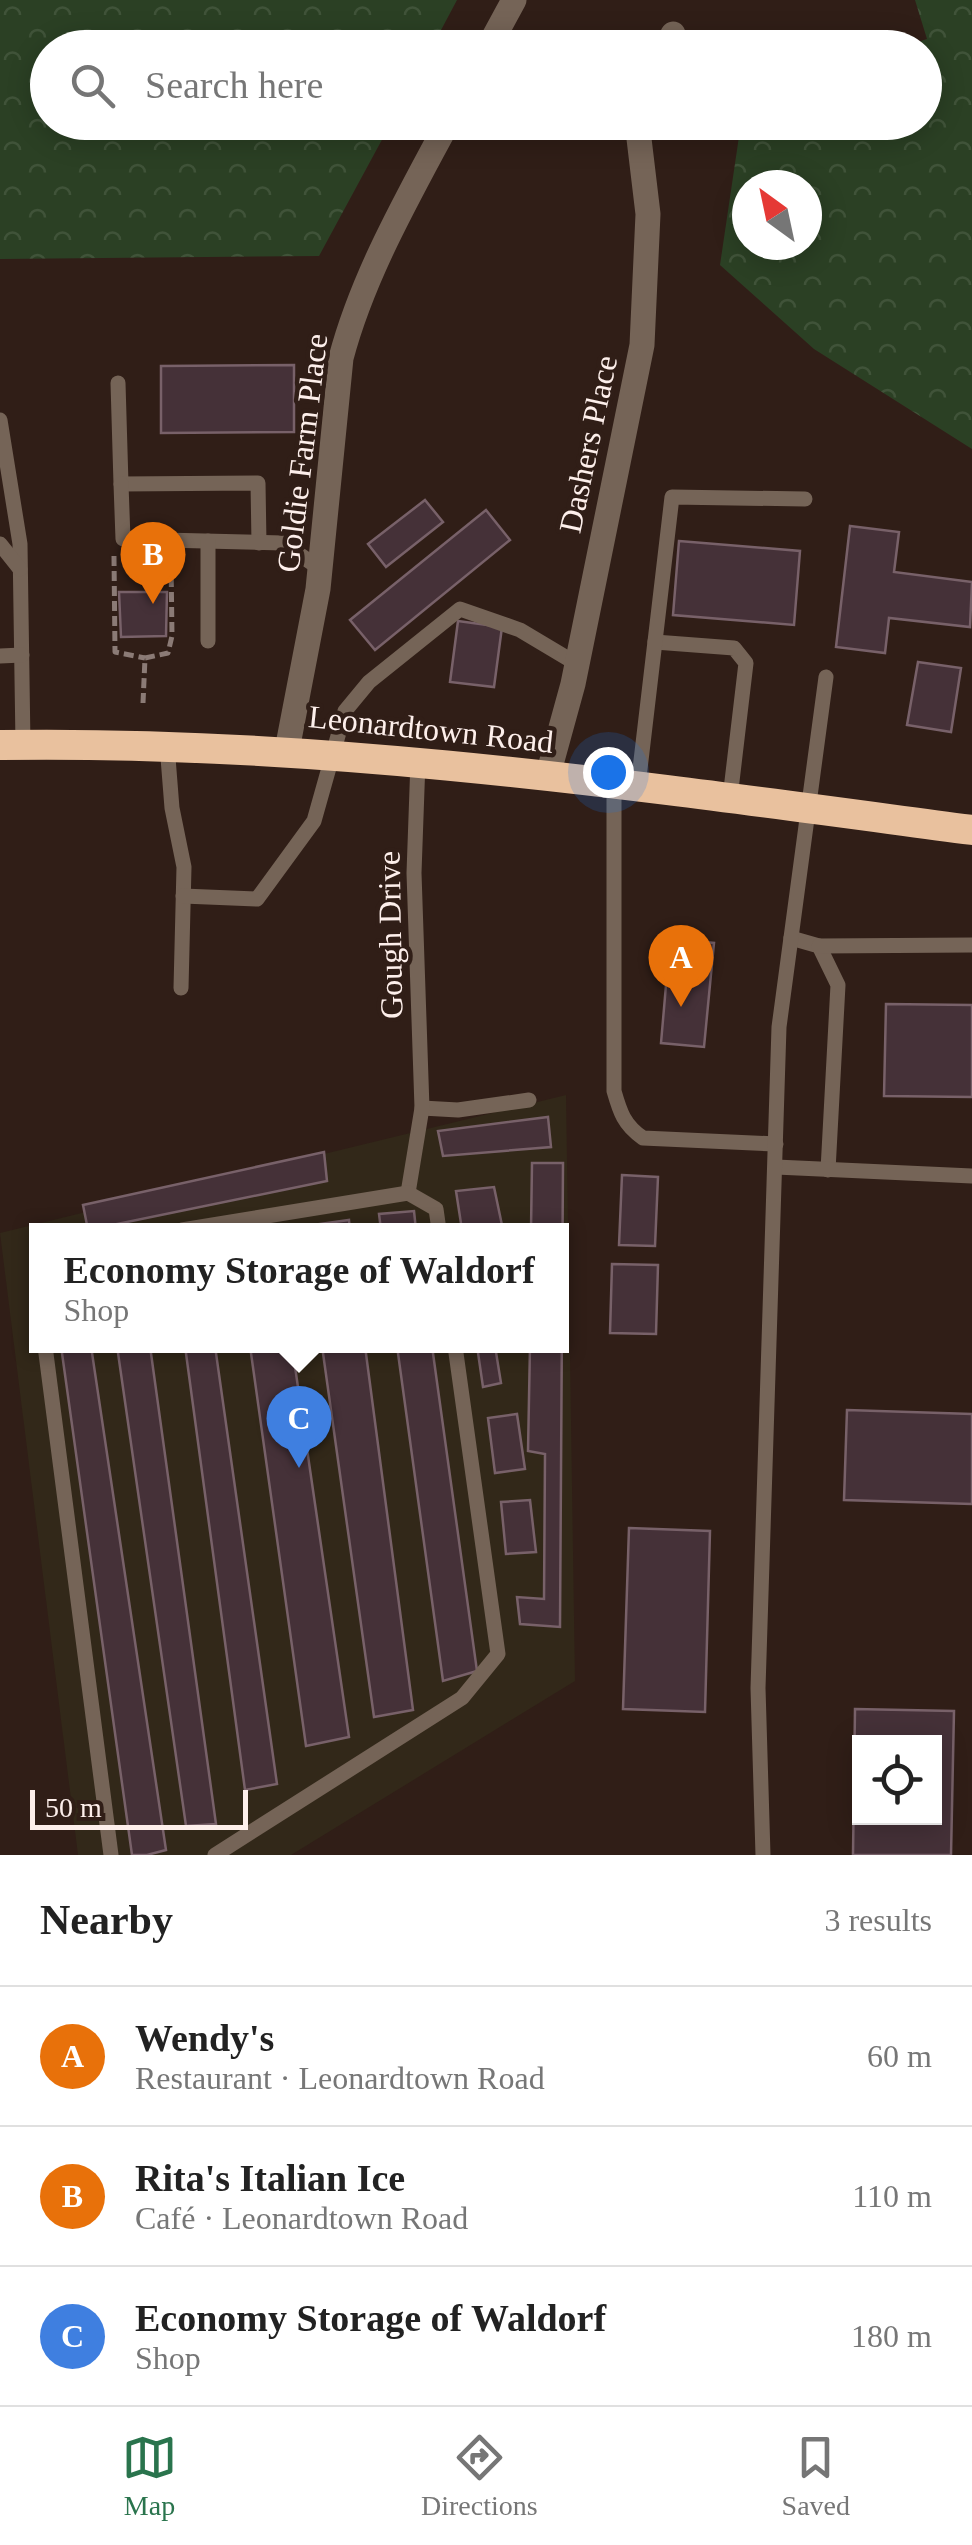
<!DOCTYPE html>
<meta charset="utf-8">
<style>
:root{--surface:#fff;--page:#f6f6f6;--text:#222;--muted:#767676;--line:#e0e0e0;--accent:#2a744d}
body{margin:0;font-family:Georgia,serif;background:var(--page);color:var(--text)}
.controls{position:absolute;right:30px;bottom:30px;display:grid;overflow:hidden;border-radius:0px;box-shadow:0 5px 25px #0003}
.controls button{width:90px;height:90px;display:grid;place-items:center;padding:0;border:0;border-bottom:2px solid var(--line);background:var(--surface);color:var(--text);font:50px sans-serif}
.compass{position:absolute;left:732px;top:170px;width:90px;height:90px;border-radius:50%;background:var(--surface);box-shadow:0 5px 25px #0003;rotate:327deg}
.scale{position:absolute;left:30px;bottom:25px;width:218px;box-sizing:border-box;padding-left:10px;border:5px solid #fdefeb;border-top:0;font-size:28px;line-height:35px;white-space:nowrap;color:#fdefeb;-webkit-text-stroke:8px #301e17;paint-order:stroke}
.you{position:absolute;left:608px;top:772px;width:35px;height:35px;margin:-25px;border:8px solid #fff;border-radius:50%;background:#1a73e8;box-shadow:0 0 0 15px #1a73e833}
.badge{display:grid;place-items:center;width:65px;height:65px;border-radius:50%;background:var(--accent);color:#fff;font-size:32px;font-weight:700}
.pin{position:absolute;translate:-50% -82px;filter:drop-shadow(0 2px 5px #0008)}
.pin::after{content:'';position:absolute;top:52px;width:35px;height:30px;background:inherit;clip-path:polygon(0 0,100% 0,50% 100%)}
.popup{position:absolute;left:29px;top:1223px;width:540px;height:130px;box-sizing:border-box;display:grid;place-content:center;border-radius:0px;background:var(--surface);filter:drop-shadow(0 2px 8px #0005);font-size:32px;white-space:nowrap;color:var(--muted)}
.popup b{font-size:38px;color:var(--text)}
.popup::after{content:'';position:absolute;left:50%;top:100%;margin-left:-20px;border:20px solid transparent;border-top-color:var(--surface)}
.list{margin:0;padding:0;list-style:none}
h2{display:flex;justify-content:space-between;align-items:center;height:130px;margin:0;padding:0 40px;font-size:42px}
h2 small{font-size:32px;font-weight:400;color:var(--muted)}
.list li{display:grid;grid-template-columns:65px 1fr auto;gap:30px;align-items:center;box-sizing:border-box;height:140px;padding:0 40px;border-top:2px solid var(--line)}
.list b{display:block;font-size:38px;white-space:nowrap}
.list p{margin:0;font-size:32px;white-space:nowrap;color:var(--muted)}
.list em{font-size:32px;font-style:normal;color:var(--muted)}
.icon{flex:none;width:55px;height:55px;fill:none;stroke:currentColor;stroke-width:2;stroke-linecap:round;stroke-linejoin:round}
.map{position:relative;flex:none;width:972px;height:1855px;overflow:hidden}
.search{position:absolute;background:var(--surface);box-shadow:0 5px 25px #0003;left:30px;right:30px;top:30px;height:110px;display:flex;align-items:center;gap:25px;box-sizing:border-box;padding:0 35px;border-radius:55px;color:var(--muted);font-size:38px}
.sheet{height:550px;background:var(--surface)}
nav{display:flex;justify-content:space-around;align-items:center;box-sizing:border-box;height:140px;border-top:2px solid var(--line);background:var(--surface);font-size:28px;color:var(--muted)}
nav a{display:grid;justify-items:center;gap:5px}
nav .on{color:var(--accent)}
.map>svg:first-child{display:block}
.industrial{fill:#322819;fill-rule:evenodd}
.forest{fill:url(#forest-crowns);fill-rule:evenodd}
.building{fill:#453138;stroke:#786169;stroke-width:2.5;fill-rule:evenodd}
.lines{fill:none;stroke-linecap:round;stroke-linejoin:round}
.path{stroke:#8b7b76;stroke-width:5;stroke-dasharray:10 5;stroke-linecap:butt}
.lane{stroke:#756457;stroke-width:15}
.street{stroke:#756457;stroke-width:25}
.highway{stroke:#e9c19e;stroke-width:30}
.labels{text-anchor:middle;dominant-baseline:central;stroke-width:9;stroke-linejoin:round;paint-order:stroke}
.street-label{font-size:32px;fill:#fdefeb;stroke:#301e17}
</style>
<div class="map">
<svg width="972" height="1855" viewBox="0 0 972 1855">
<defs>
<pattern id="forest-crowns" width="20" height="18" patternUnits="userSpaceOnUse" patternTransform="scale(2.5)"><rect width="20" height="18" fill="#2b4024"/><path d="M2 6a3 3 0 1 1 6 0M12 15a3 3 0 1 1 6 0" fill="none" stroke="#405339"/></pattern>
</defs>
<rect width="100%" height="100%" fill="#301e17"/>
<path class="industrial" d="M566,1095l9,586 -284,174h-213l-78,-622zM36,1230h526v116h-526z"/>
<g class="forest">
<path d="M0,0h457l-25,47 -384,1v74l343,1 -72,133 -319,3z"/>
<path d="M915,0h57v449l-158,-100 -94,-84 21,-142 183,-1v-74l-22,-1 25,-8zM747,185h60v60h-60z"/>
</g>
<g class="building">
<path d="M294,365v67l-133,1v-67z"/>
<path d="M425,500l18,22 -57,45 -18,-23z"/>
<path d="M486,510l24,30 -135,110 -25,-30z"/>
<path d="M850,526l49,6 -5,40 78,10 -2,45 -81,-9 -4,35 -49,-6z"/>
<path d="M679,541l121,10 -6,74 -121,-10z"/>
<path d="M119,592h48l-1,44 -45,1z"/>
<path d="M458,621l44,6 -8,60 -44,-5z"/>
<path d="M918,662l43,6 -10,64 -44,-7z"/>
<path d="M670,939l44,4 -10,104 -43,-4z"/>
<path d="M886,1004l86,1v92l-88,-1z"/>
<path d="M548,1117l3,30 -108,9 -5,-25z"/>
<path d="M324,1152l3,29 -239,49 -5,-25z"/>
<path d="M532,1163h31l-3,464 -40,-3 -3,-27 27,2 1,-145 -17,-3 2,-105h32v-116h-31z"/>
<path d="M622,1175l36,2 -3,69 -36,-1z"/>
<path d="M494,1187l9,43h-41l-6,-39z"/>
<path d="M414,1211l2,19h-35l-2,-16z"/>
<path d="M349,1220l1,10h-45v-4z"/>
<path d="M612,1264l46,1 -2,69 -46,-1z"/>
<path d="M61,1346h30l75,504 -19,5h-15z"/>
<path d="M117,1346h33l66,478 -30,2z"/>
<path d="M185,1346h30l62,438 -32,6z"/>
<path d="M250,1346h42l57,391 -43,9z"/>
<path d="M322,1346h43l48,364 -39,7z"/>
<path d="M397,1346h35l45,325 -34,10z"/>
<path d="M477,1346h18l6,37 -18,4z"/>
<path d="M847,1410l125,4v90l-128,-4z"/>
<path d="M517,1414l8,55 -30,4 -7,-55z"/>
<path d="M530,1500l6,52 -30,2 -5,-52z"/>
<path d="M629,1528l81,3 -5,181 -82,-3z"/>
<path d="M855,1709l99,2 -3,144h-98zM860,1742h74v76h-74z"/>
</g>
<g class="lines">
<g class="path">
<path d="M114,556l1,96 30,6"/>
<path d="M143,703l2,-45 23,-5 4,-17 -1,-75"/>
</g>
<g class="lane">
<path d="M118,383l3,101 137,-1 1,60"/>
<path d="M0,420l20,124 3,201"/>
<path d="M121,484l2,55 160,4 36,25"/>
<path d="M208,541v100"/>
<path d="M0,544l20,25"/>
<path d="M655,642l79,6 12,15 -16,135"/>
<path d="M0,656l22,-1"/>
<path d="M167,745l5,63 12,59 -3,121"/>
<path d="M614,783v308c6,21 10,34 29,47l133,6"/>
<path d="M638,786l34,-289 133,2"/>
<path d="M183,896l74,3 57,-78 31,-110 24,-29 91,-73 60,21 57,34"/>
<path d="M791,938l28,8 19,39 -10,185"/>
<path d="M819,946l153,-1"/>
<path d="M422,1108l36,2 71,-10"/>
<path d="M776,1167l196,9"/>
<path d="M408,1193l14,-85 -8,-235 4,-112"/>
<path d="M182,1230l226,-37 28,16 3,21"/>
<path d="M45,1346l66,509"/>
<path d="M215,1855l247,-157 36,-44 -43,-308"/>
<path d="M763,1855l-5,-167 21,-661 47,-350"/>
</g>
<g class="street">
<path d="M488,48l26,-48"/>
<path d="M666,48l7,-14"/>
<path d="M287,750l31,-161 23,-231c22,-83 67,-161 107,-236"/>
<path d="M548,775l25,-91 69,-339 6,-131 -11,-92"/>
</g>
<path class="highway" d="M0,745c329,-5 647,42 972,85"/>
</g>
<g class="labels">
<g class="street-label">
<text transform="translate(588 444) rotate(-78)">Dashers Place</text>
<text transform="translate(302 453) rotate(-83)">Goldie Farm Place</text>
<text transform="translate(431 729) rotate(6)">Leonardtown Road</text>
<text transform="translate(390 935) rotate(-91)">Gough Drive</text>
</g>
</g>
</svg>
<div class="controls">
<button><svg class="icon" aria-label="locate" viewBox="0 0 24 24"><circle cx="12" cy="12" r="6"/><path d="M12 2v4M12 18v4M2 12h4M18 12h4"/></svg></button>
</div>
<svg class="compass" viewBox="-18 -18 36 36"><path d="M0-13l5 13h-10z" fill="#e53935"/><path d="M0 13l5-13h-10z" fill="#767676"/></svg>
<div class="scale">50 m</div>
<div class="you"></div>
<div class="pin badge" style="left:681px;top:1007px;background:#e8710a">A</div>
<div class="pin badge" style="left:153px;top:604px;background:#e8710a">B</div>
<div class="pin badge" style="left:299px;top:1468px;background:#3f7fe0">C</div>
<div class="popup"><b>Economy Storage of Waldorf</b>Shop</div>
<div class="search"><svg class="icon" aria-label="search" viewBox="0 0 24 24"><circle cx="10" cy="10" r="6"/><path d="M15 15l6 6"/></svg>Search here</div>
</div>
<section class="sheet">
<h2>Nearby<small>3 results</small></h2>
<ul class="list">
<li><span class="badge" style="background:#e8710a">A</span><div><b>Wendy's</b><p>Restaurant · Leonardtown Road</p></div><em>60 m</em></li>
<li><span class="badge" style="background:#e8710a">B</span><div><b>Rita's Italian Ice</b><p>Café · Leonardtown Road</p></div><em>110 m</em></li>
<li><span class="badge" style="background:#3f7fe0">C</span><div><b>Economy Storage of Waldorf</b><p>Shop</p></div><em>180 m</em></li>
</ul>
</section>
<nav>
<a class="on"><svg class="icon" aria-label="map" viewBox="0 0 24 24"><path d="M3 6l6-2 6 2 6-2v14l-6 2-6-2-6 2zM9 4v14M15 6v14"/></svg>Map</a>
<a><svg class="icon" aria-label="directions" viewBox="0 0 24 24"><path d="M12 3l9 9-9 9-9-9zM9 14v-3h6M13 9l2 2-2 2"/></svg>Directions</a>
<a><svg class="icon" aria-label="saved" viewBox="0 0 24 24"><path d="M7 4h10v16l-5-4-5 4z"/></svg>Saved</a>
</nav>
